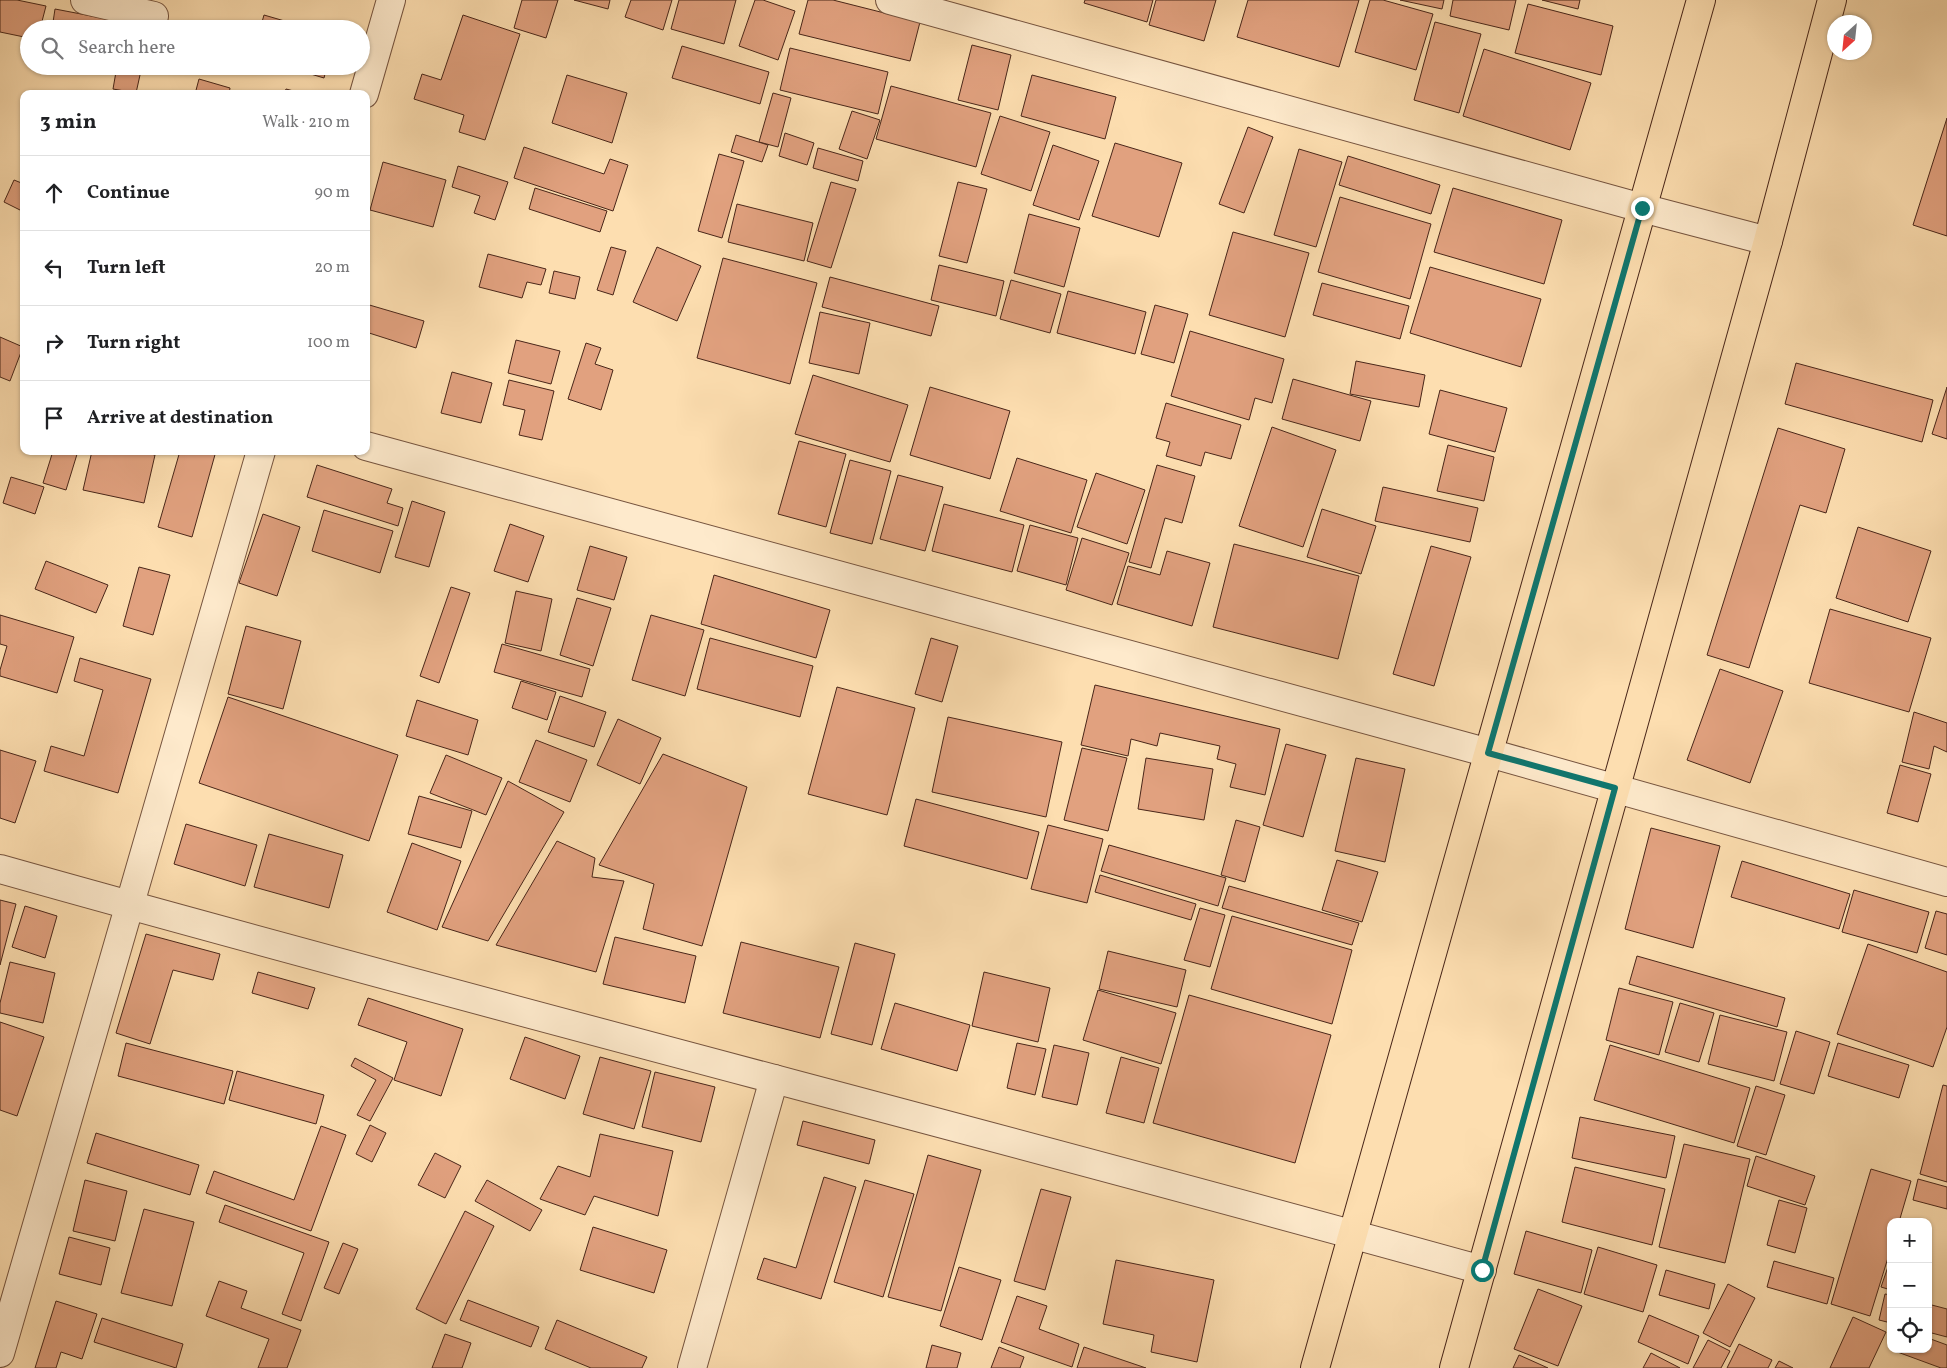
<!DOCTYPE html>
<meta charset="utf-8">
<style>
:root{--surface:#fff;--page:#f6f6f6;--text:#202124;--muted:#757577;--line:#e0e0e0}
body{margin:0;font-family:Vollkorn,serif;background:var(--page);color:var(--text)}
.controls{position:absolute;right:15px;bottom:15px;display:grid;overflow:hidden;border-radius:10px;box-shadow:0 1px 4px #0004}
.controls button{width:45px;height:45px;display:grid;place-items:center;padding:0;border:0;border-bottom:1px solid var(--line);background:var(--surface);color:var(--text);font:25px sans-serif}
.compass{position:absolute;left:1827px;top:15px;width:45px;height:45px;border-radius:50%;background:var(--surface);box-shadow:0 1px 4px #0004;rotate:207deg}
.stop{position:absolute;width:15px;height:15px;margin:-11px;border:4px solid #0f766e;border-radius:50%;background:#fff}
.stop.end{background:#0f766e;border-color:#fff;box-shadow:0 1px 5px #0008}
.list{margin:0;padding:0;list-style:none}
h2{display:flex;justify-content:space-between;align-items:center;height:65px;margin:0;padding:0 20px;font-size:21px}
h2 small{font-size:16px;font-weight:400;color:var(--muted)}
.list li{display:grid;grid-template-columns:32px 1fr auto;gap:15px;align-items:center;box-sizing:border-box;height:75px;padding:0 20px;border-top:1px solid var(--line)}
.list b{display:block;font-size:19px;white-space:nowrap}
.list em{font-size:16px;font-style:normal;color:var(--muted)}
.icon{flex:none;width:28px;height:28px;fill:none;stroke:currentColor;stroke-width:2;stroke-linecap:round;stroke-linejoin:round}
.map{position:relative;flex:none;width:1947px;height:1368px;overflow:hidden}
.search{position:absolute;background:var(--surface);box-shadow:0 1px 4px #0004;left:20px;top:20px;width:350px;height:55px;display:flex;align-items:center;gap:12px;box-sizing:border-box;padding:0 18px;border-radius:28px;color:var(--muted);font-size:19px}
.panel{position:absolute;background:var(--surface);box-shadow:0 1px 4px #0004;left:20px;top:90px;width:350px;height:365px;border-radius:10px}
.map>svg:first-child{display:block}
.building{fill:#e1a17f;stroke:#492619}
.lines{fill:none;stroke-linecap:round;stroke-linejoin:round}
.minor-casing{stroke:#76543f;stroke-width:30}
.primary-casing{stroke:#492619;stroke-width:30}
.minor{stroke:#feeacc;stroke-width:28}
.primary{stroke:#fddeb0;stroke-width:28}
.route{stroke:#0f766e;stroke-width:6}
</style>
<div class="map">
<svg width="1947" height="1368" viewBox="0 0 1947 1368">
<rect width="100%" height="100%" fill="#fddeb0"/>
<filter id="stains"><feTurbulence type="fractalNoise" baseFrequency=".004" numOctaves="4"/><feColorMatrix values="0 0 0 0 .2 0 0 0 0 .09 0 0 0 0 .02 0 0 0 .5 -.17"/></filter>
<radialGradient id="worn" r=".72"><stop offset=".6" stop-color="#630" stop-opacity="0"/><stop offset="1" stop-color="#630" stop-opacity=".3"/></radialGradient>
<g class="building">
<path d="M0,0h17l29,6 -6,23h-11v9l-29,-6z"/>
<path d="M522,0h36l-12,38 -32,-10z"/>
<path d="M574,0h36l-2,9z"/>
<path d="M631,0h41l-9,30 -38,-13z"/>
<path d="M679,0h57l-12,44 -53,-15z"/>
<path d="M755,0h8l32,11 -17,49 -39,-14z"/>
<path d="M808,0h25l87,22 -10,39 -111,-27z"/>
<path d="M1085,0h68l-6,22 -63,-19z"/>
<path d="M1156,0h60l-12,41 -55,-16z"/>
<path d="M1248,0h111l-20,67 -102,-30z"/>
<path d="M1370,0h13l50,14 -17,56 -61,-18z"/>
<path d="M1400,0h44l-2,9z"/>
<path d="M1453,0h63l-7,30 -59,-14z"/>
<path d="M1542,0h38l-2,9z"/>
<path d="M1528,4l85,22 -12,49 -86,-22z"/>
<path d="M55,9l94,18v2h-97z"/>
<path d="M264,15l48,14h-52z"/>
<path d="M463,15l57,19 -35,106 -26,-8 5,-17 -50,-16 8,-25 19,6z"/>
<path d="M1435,22l46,12 -22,79 -45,-13z"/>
<path d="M972,45l39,10 -13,55 -40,-10z"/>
<path d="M682,46l87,26 -9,32 -88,-26z"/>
<path d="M790,48l98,24 -10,42 -98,-24z"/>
<path d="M1484,49l107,34 -21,67 -107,-34z"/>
<path d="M117,66h25l-6,27 -23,-4z"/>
<path d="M284,66h43l-3,12z"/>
<path d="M567,75l60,18 -15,50 -60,-20z"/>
<path d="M1032,75l84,22 -11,42 -84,-23z"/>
<path d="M199,79l31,9 -1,6h-34z"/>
<path d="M891,86l100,27 -15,54 -100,-28z"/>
<path d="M286,89l19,5h-21z"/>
<path d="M773,93l18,5 -13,49 -19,-5z"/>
<path d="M852,111l28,9 -13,39 -28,-10z"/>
<path d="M1000,116l50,16 -19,59 -50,-17z"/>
<path d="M1947,118v118l-34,-11z"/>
<path d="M1248,127l25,10 -29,76 -25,-9z"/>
<path d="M785,133l29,10 -7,22 -28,-9z"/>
<path d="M736,135l32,10 -6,17 -31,-10z"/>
<path d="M1115,143l67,20 -23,74 -67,-21z"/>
<path d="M1053,145l46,16 -20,59 -46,-15z"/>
<path d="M524,147l80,27 6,-15 18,6 -15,46 -99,-33z"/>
<path d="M818,148l45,13 -5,20 -45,-13z"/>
<path d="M1299,149l43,13 -26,85 -42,-12z"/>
<path d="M719,154l25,7 -22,77 -24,-7z"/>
<path d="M1348,156l92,29 -9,29 -92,-29z"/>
<path d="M383,162l63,18 -13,47 -63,-17z"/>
<path d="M458,166l50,16 -13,38 -21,-7 6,-17 -28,-9z"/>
<path d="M14,180l10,4v28l-20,-10z"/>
<path d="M831,182l25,7 -25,79 -24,-7z"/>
<path d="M958,182l29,7 -20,74 -28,-7z"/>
<path d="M535,188l72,23 -7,21 -71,-23z"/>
<path d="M1453,188l109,32 -18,64 -110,-32z"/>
<path d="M1340,197l91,27 -21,75 -92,-27z"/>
<path d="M737,204l76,19 -9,38 -76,-19z"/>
<path d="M1029,214l51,14 -16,59 -50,-14z"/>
<path d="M1233,232l76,21 -24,84 -76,-22z"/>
<path d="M611,247l15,4 -13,44 -16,-5z"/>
<path d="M657,247l44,19 -24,55 -44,-19z"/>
<path d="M488,254l58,15 -5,16 -14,-3 -5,16 -43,-11z"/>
<path d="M723,258l94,25 -27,101 -93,-26z"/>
<path d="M939,265l65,16 -8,35 -65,-16z"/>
<path d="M1430,267l111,32 -20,68 -111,-34z"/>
<path d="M554,271l26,6 -5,22 -26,-6z"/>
<path d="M830,277l109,29 -8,30 -109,-29z"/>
<path d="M1011,280l50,14 -11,39 -50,-14z"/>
<path d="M1322,283l87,23 -9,33 -87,-24z"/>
<path d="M1068,291l78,21 -11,42 -78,-21z"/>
<path d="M366,304l58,17 -8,27 -50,-16z"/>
<path d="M1155,305l33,9 -14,49 -33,-9z"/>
<path d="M820,312l50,11 -11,51 -50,-11z"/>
<path d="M1190,331l94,28 -12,44 -17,-5 -6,22 -78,-24z"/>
<path d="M0,337l23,10 -13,34 -10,-4z"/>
<path d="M516,340l44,11 -9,33 -43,-11z"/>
<path d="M586,343l15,5 -6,16 18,6 -12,40 -33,-11z"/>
<path d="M1356,361l69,14 -6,32 -69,-13z"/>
<path d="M1796,363l137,37 -11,42 -137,-38z"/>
<path d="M452,372l40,11 -11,40 -40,-10z"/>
<path d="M813,375l95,30 -18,57 -95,-28z"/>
<path d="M1293,379l78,22 -11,40 -78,-22z"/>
<path d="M509,380l45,11 -12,49 -23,-5 6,-25 -22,-5z"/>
<path d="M930,387l80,24 -20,68 -80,-24z"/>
<path d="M1947,387v52l-15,-5z"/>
<path d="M1440,390l67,18 -12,44 -66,-18z"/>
<path d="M1166,403l75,22 -10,34 -26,-7 -4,14 -35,-10 4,-14 -14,-4z"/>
<path d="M1272,427l64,23 -33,97 -64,-21z"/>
<path d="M1778,428l67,21 -19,64 -26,-8 -51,163 -42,-13z"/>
<path d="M799,441l47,13 -20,73 -48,-13z"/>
<path d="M1448,445l46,12 -10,44 -47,-10z"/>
<path d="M53,451h25l-12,39 -23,-7z"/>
<path d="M92,451h44l19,4 -11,48 -61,-13z"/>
<path d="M180,451h36l-24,86 -34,-10z"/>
<path d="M1017,458l70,22 -16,53 -71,-22z"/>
<path d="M850,460l41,11 -19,73 -42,-11z"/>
<path d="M317,465l75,24 -5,14 16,5 -5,18 -91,-29z"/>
<path d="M1157,465l38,11 -13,47 -17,-5 -14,50 -22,-6z"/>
<path d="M1096,473l49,17 -18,54 -50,-17z"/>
<path d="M898,475l45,12 -18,64 -45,-12z"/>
<path d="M11,477l33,10 -9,27 -32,-11z"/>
<path d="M1383,487l95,21 -8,34 -95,-21z"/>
<path d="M412,501l33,11 -16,55 -34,-10z"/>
<path d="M944,504l80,21 -12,47 -80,-21z"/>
<path d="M1322,509l54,17 -15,48 -54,-17z"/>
<path d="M324,510l69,21 -13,42 -68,-22z"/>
<path d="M263,514l37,13 -23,69 -38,-13z"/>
<path d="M510,524l34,12 -16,46 -34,-11z"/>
<path d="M1030,525l48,13 -12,47 -49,-14z"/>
<path d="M1858,527l73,24 -23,71 -72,-24z"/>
<path d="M1082,538l47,15 -17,52 -46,-15z"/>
<path d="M1234,544l125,32 -21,83 -125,-32z"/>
<path d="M590,546l37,11 -13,43 -37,-10z"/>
<path d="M1431,546l40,11 -37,129 -41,-12z"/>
<path d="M1167,551l43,12 -18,63 -75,-22 11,-38 32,9z"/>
<path d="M46,561l62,24 -12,28 -61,-24z"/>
<path d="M139,567l31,8 -17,60 -30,-9z"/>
<path d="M714,575l116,35 -14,48 -115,-34z"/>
<path d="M451,587l19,6 -31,90 -19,-7z"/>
<path d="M516,591l36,8 -11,52 -36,-8z"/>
<path d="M577,598l34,10 -18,58 -33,-11z"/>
<path d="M1830,609l101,29 -22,74 -100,-29z"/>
<path d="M0,615l74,22 -17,56 -57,-17v-6l7,-24 -7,-2z"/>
<path d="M651,615l53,15 -19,66 -53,-16z"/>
<path d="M246,626l55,15 -18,68 -55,-15z"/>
<path d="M710,638l103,28 -13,51 -103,-28z"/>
<path d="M931,638l27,8 -16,56 -27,-8z"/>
<path d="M502,644l88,25 -8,28 -88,-25z"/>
<path d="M80,658l71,21 -33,114 -74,-22 7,-25 33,10 19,-66 -29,-9z"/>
<path d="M1720,669l63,22 -33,92 -63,-23z"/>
<path d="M521,681l35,11 -9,28 -35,-12z"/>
<path d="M1095,685l185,44 -15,66 -35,-8 6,-23 -19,-5 3,-13 -60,-13 -3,13 -26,-7 -3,17 -47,-11z"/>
<path d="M837,687l78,21 -28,107 -79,-21z"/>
<path d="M560,696l46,16 -12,35 -46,-15z"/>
<path d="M228,697l170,58 -29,86 -170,-58z"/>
<path d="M417,700l61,20 -10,35 -62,-19z"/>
<path d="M1914,712l33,11v29l-13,-6 -5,23 -27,-7z"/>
<path d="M948,717l114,25 -16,75 -114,-25z"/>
<path d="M618,719l43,19 -21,46 -43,-19z"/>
<path d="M536,740l51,20 -17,42 -51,-20z"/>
<path d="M1286,744l40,11 -23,82 -40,-12z"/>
<path d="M1082,748l45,10 -19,73 -44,-11z"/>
<path d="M0,750l36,11 -21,62 -15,-5z"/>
<path d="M663,754l84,33 -45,159 -59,-17 11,-45 -55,-19z"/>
<path d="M446,755l56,23 -16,37 -56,-22z"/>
<path d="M1146,758l67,11 -9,51 -66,-11z"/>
<path d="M1356,758l49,11 -20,93 -50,-11z"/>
<path d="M1900,765l31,9 -13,48 -31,-9z"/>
<path d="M508,781l56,31 -76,129 -46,-14z"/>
<path d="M419,796l53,15 -11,37 -53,-14z"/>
<path d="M916,799l123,33 -12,47 -123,-33z"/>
<path d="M1236,820l24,7 -15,55 -24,-7z"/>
<path d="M186,824l71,21 -12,41 -71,-22z"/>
<path d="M1048,825l55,14 -16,64 -56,-14z"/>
<path d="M1651,828l69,18 -27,102 -68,-19z"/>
<path d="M269,834l74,21 -14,53 -75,-21z"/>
<path d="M557,841l38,17 -3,19 32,4 -28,91 -100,-27z"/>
<path d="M412,843l49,18 -24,69 -50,-18z"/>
<path d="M1109,845l117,33 -8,28 -117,-35z"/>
<path d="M1337,860l41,12 -16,50 -40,-12z"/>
<path d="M1742,861l108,33 -11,35 -108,-32z"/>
<path d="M1100,875l96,29 -5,16 -96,-28z"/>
<path d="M1229,886l130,37 -7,22 -130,-37z"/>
<path d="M1854,890l75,22 -12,41 -75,-21z"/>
<path d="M0,900l16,4 -16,61z"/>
<path d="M25,906l32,10 -12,42 -33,-11z"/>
<path d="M1200,908l25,7 -15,52 -26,-7z"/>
<path d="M1936,911l11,3v41l-22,-7z"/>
<path d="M1232,916l120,34 -20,74 -121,-35z"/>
<path d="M146,934l74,20 -7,26 -40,-10 -23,74 -34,-11z"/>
<path d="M615,937l81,19 -11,47 -82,-19z"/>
<path d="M741,942l98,25 -19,71 -97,-25z"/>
<path d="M855,943l40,11 -23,91 -41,-11z"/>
<path d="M1868,944l79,28v55l-14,40 -96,-33z"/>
<path d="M1108,951l78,19 -9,37 -78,-18z"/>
<path d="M1637,956l148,42 -8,29 -148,-43z"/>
<path d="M10,962l45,11 -12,50 -43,-10v-10z"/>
<path d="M258,972l57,16 -7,21 -56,-16z"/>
<path d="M984,972l66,16 -12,54 -66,-16z"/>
<path d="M1619,988l54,14 -14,53 -53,-15z"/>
<path d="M1098,990l78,23 -15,51 -78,-24z"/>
<path d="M1189,995l142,40 -36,128 -142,-40z"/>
<path d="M368,998l95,31 -22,67 -47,-16 13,-38 -49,-17z"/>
<path d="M895,1003l75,22 -13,46 -76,-22z"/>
<path d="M1680,1003l34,10 -15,49 -34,-10z"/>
<path d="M1720,1015l67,17 -13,49 -66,-17z"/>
<path d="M0,1022l44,15 -27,79 -17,-6z"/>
<path d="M1796,1031l34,11 -16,52 -34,-10z"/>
<path d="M525,1037l55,19 -15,43 -55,-20z"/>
<path d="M126,1043l107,28 -9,33 -106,-28z"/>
<path d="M1017,1043l29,6 -11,46 -28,-7z"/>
<path d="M1838,1043l71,22 -10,33 -71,-22z"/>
<path d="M1054,1045l35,8 -12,52 -35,-8z"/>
<path d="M1610,1045l140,43 -16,55 -140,-43z"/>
<path d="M600,1057l51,14 -17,58 -51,-15z"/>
<path d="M1121,1057l38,11 -15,55 -38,-10z"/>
<path d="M355,1058l38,20 -23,43 -13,-6 19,-35 -25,-14z"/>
<path d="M237,1071l87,24 -8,29 -87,-24z"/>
<path d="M655,1072l60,15 -14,55 -59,-15z"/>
<path d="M1943,1085l4,1v96l-27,-8z"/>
<path d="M1756,1086l29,9 -19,60 -29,-9z"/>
<path d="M1580,1117l95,19 -9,42 -94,-20z"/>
<path d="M803,1121l72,19 -6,24 -72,-19z"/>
<path d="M370,1125l16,8 -14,29 -16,-8z"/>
<path d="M321,1126l25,9 -35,96 -105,-38 8,-22 80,29z"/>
<path d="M96,1133l103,32 -9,30 -103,-32z"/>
<path d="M600,1134l73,17 -15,65 -64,-20 -9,19 -45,-16 18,-33 32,11z"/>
<path d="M1684,1144l66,15 -25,104 -66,-16z"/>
<path d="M435,1153l26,13 -16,32 -27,-13z"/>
<path d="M928,1155l53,15 -40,141 -53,-14z"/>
<path d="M1756,1156l59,20 -10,29 -58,-19z"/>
<path d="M1575,1167l90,22 -13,56 -90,-23z"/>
<path d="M1871,1169l40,12 -12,41h-8v26l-21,68 -39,-12z"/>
<path d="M824,1177l32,10 -35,112 -64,-20 7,-21 32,10z"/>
<path d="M1918,1179l29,8v22l-34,-9z"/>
<path d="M85,1180l42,11 -12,50 -42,-10z"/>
<path d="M487,1180l55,30 -12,21 -55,-30z"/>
<path d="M865,1180l49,14 -31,103 -49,-15z"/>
<path d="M1041,1189l30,8 -26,93 -31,-9z"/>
<path d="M1779,1200l28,8 -12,45 -28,-8z"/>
<path d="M225,1205l104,37 -28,79 -19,-7 22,-61 -85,-31z"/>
<path d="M144,1209l50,13 -22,84 -51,-13z"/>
<path d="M465,1211l29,15 -48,98 -30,-15z"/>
<path d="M593,1227l74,23 -13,43 -74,-23z"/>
<path d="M1526,1231l66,19 -11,43 -67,-19z"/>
<path d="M69,1237l41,11 -9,37 -42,-11z"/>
<path d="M343,1243l15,6 -19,45 -15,-6z"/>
<path d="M1598,1247l59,18 -14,47 -59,-18z"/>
<path d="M1891,1258v32l-10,-3z"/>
<path d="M1116,1260l98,20 -17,82 -46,-10 3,-17 -51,-11z"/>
<path d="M1774,1261l60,17 -7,26 -60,-17z"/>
<path d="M959,1267l42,13 -19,60 -42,-14z"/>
<path d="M1666,1270l49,14 -6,25 -50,-14z"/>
<path d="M219,1281l28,10 -6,17 60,22 -14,38h-29l11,-29 -63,-23z"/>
<path d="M1728,1284l27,14 -25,49 -27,-14z"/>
<path d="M1538,1289l44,17 -24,60 -44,-17z"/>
<path d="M1885,1294l6,1v28l-12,-3z"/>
<path d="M1017,1296l30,10 -8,23 40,15 -7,23 -71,-25z"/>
<path d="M468,1300l71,27 -8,20 -71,-27z"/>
<path d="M56,1301l41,13 -15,45 -21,-7 -5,16h-21z"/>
<path d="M1928,1304l19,5v28l-19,-5z"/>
<path d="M1649,1315l50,21 -11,28 -50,-22z"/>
<path d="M1853,1317l33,15 -17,36h-39z"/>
<path d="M102,1318l81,26 -7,24 -82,-26z"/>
<path d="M557,1320l90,37 -5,11h-51l-46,-19z"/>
<path d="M445,1334l26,9 -9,25h-30z"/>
<path d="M1928,1338l19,7v23h-6l-49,-18 36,-1z"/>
<path d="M1708,1340l22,11 -9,17h-28z"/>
<path d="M1739,1344l33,16 -4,8h-41z"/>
<path d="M932,1345l29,8 -4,15h-31z"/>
<path d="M999,1347l25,10 -4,11h-29z"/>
<path d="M1084,1347l62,21h-69z"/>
<path d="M1651,1353l29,15h-37z"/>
<path d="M1519,1355l29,13h-35z"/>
<path d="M1779,1361l14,7h-18z"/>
</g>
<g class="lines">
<g class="minor-casing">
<g id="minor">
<path d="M85,0l69,16"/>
<path d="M890,0l752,208 126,33"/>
<path d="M364,94l27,-94"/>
<path d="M366,446l1123,307 458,129"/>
<path d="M0,869c493,139 989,264 1482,401"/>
<path d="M0,1353l261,-902"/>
<path d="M692,1368l82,-289"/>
</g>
</g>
<g class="primary-casing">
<g id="primary">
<path d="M1315,1368l386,-1368"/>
<path d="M1454,1368l314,-1127 64,-241"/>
</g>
</g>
<use href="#minor" class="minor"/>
<use href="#primary" class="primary"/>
</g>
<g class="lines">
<path class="route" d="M1482,1270l133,-482 -127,-35 154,-545"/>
</g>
<rect width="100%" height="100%" filter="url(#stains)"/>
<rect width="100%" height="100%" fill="url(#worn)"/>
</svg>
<div class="controls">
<button>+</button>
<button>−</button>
<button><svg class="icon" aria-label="locate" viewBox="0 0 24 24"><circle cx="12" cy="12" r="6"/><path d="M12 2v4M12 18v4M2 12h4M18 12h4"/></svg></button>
</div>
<svg class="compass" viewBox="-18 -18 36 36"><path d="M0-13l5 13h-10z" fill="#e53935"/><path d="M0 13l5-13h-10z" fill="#757577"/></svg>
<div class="stop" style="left:1482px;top:1270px"></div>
<div class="stop end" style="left:1642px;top:208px"></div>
<div class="search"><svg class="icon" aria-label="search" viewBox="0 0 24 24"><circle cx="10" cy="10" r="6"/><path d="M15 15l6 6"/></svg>Search here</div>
<section class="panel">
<h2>3 min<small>Walk · 210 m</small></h2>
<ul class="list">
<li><svg class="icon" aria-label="ahead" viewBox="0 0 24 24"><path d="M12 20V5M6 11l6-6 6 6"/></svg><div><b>Continue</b></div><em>90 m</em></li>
<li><svg class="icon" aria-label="left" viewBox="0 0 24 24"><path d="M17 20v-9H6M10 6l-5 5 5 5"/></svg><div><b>Turn left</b></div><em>20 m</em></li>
<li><svg class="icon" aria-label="right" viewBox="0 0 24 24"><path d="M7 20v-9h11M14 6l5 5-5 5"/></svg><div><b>Turn right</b></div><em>100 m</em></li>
<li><svg class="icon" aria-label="arrive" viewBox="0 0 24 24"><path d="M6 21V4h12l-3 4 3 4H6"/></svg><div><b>Arrive at destination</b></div></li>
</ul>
</section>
</div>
